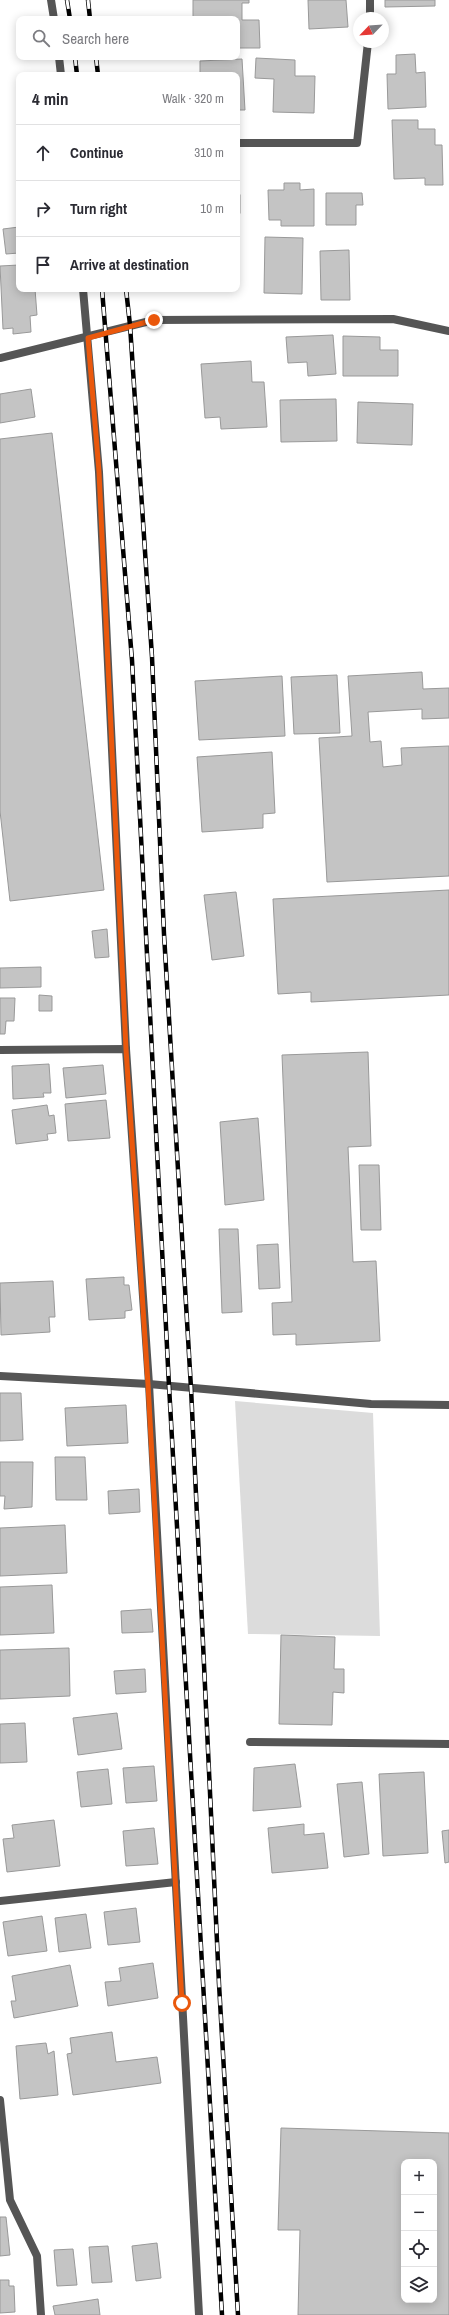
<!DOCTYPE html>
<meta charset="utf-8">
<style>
:root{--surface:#fff;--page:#f7f7f7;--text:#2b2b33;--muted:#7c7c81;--line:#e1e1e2}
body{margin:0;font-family:"Archivo Narrow",sans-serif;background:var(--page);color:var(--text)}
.controls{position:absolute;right:12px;bottom:12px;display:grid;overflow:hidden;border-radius:8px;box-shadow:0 2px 10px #0003}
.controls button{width:36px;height:36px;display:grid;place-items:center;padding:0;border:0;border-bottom:1px solid var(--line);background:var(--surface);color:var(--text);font:20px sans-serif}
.compass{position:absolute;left:353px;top:12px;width:36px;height:36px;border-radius:50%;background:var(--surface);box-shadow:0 2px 10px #0003;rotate:245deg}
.stop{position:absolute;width:12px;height:12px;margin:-9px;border:3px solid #ea580c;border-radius:50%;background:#fff}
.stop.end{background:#ea580c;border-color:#fff;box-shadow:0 1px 4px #0008}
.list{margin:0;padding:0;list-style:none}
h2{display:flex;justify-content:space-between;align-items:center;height:52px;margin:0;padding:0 16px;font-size:17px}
h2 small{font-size:13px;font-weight:400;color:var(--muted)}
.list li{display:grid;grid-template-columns:26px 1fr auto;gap:12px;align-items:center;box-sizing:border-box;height:56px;padding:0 16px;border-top:1px solid var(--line)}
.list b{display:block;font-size:15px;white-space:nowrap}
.list em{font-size:13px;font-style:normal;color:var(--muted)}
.icon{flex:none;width:22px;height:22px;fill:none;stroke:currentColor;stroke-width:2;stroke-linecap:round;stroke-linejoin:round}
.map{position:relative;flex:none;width:449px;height:2315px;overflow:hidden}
.search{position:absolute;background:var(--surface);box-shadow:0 2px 10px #0003;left:16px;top:16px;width:224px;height:44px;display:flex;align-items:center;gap:10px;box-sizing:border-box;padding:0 14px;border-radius:8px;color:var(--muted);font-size:15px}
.panel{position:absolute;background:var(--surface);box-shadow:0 2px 10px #0003;left:16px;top:72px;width:224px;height:220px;border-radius:8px}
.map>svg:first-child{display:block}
.green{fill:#dcdcdc}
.building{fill:#c4c4c4;stroke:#999;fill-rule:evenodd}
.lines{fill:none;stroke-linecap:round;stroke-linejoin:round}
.lane{stroke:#555;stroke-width:8}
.street{stroke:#555;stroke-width:8}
.rail-casing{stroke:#000;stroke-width:4.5}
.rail{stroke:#fff;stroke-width:3;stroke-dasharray:9;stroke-linecap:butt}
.route{stroke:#ea580c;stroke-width:5}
</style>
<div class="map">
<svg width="449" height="2315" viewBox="0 0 449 2315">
<rect width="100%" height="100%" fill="#fff"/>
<path class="green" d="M235,1401l138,12 7,223 -132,-2z"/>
<g class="building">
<path d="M193,0h56v3h-7v17h17l1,28h-23v-29h-44z"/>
<path d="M308,0h38l2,27 -39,2z"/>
<path d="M385,0h50v6l-50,1z"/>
<path d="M415,54l1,19 9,-1 1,35 -38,2 -1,-35h9v-19z"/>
<path d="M256,58l39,2v16h20l-1,37 -41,-1 1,-33 -19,-1z"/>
<path d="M242,59l3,51h-8v-35h-37v-14z"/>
<path d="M392,120h26v9h17v16h7l1,40h-18v-7l-31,1z"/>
<path d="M284,183h16v7l14,-1v37h-33v-6h-12l-1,-30h16z"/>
<path d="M326,193h36l1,12h-7v20h-30z"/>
<rect x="237" y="195" width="3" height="18"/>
<path d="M19,227v26l-13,1 -3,-25z"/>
<path d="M265,237l38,1 -1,56 -38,-1z"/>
<path d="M349,250l1,50h-29l-1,-49z"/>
<path d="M19,265v24h16l2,26 -7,1 1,16 -18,2v-6l-10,1 -3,-63z"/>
<path d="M333,335l3,39 -28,2 -1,-14 -19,1 -2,-26z"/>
<path d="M343,336l37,1v13h18v26h-55z"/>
<path d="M251,361l1,21h12l3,45 -46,2 -1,-12 -15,1 -4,-54z"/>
<path d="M31,389l4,28 -35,6v-29z"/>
<path d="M336,399l1,42 -56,1 -1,-42z"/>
<path d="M358,402l55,2 -1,41 -55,-2z"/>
<path d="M52,433l52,457 -94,11 -10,-90v-372z"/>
<path d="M422,672l1,17 26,-1v30l-27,1v-10l-54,3 2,30 11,-1 2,26 19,-2 -1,-17 48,-2v130l-122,6 -8,-144 33,-2 -4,-60z"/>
<path d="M337,675l3,58 -46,1 -3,-57z"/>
<path d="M282,676l3,60 -86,4 -4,-59z"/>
<path d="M272,752l3,61 -12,1v14l-61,4 -5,-75z"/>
<path d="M449,890v105l-138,7v-10l-33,2 -5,-95z"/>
<path d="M236,892l8,64 -32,4 -8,-65z"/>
<path d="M107,929l2,28 -14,1 -3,-27z"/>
<path d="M41,967v20l-41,1v-20z"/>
<path d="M39,995l13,1v15h-13z"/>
<path d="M0,998h15l-1,23h-8l-1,13h-5z"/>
<path d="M368,1052l3,94 -23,1 5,115 23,-1 4,80 -84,4v-11l-23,1 -1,-32 20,-1 -10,-247z"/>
<path d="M49,1064l2,29h-8l1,4 -31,2 -1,-33z"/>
<path d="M103,1065l3,29 -40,4 -3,-30z"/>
<path d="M106,1100l4,38 -42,3 -3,-37z"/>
<path d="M47,1105l2,11 5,-1 2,18 -9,1 1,6 -32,4 -4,-34z"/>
<path d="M258,1118l6,82 -39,5 -5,-83z"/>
<path d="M359,1165h20l2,65h-20z"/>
<path d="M219,1229h19l4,83 -20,1z"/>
<path d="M278,1244l2,44 -21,1 -2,-44z"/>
<path d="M124,1277v8h5l3,25 -7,1v7l-36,2 -3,-41z"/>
<path d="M53,1281l2,36h-6l1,15 -49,3 -1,-52z"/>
<path d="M0,1393h21l2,47 -23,1z"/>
<path d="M126,1405l2,38 -61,3 -2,-38z"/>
<path d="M55,1457h30l2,43h-31z"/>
<path d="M0,1462h33l-1,45 -28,2 1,-13h-5z"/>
<path d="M139,1489l1,23 -31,2 -1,-23z"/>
<path d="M65,1525l2,48 -67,3v-48z"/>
<path d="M52,1585l2,48 -54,2v-48z"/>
<path d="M151,1609l2,23 -31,1 -1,-22z"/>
<path d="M281,1635l54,2 -1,32h10v24l-11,-1 -1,33 -53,-1z"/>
<path d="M69,1648l1,48 -70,3v-49z"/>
<path d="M145,1669l1,23 -30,2 -2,-23z"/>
<path d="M117,1713l5,36 -44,6 -5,-37z"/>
<path d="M25,1723l2,39 -27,1v-39z"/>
<path d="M295,1764l6,43 -48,4 1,-43z"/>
<path d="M154,1766l3,35 -31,2 -3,-35z"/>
<path d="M108,1769l4,35 -31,3 -4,-35z"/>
<path d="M424,1772l4,81 -45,3 -4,-82z"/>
<path d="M362,1782l7,72 -25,3 -7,-73z"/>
<path d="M54,1820l6,46 -53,6 -4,-33 11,-1 -2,-13z"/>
<path d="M304,1824v11l20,-2 4,35 -56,5 -4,-45z"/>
<path d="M154,1828l4,36 -32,2 -3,-35z"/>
<path d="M449,1830v32l-4,1 -3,-32z"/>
<path d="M136,1908l4,34 -32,3 -4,-33z"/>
<path d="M86,1914l5,34 -32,4 -4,-34z"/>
<path d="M42,1916l5,35 -39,5 -5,-34z"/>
<path d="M153,1963l5,35 -50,8 -3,-24 16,-1 -2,-13z"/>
<path d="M70,1965l8,41 -64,12 -3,-17h5l-4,-25z"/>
<path d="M112,2032l4,30 41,-5 4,26 -88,12 -6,-41 5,-1 -2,-15z"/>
<path d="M46,2043l2,11 6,-3 4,44 -38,4 -4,-53z"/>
<path d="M281,2128l168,5v182h-151l2,-85h-22zM404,2162h30v138h-30z"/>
<path d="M0,2217h6l4,38 -10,1z"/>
<path d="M157,2243l4,35 -25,3 -4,-35z"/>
<path d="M108,2246l4,36 -20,1 -3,-36z"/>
<path d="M73,2249l4,36 -20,1 -3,-36z"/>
<path d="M0,2280h9v6h5l1,26 -15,1z"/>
<path d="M98,2299l2,16h-45l-2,-9z"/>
</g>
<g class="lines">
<g class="lane">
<path d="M51,0l3,19"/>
<path d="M59,57l2,18"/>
<path d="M83,289l16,183 27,577"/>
<path d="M0,1050l126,-1 23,335 50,931"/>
<path d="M0,1376l149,8 222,20 78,1"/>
<path d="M0,1901l176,-19"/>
<path d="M0,2100l10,100 27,56 4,59"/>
</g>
<g class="street">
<path d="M370,0v18"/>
<path d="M237,143h120l11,-101"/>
<path d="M0,358l154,-38 239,-1 56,12"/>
<path d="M250,1742l199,2"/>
</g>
<g class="rail-casing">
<g id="rail">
<path d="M67,0l3,19"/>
<path d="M88,0l2,19"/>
<path d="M75,57l2,18"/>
<path d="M96,57l2,18"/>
<path d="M102,289l30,371 37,726 53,929"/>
<path d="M126,289l4,36 22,332 12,277 27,454 28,596 19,331"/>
</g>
</g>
<use href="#rail" class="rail"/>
</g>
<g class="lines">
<path class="route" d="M154,320l-66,18 11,134 27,577 22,335 34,619"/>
</g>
</svg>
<div class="controls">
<button>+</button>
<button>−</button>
<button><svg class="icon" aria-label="locate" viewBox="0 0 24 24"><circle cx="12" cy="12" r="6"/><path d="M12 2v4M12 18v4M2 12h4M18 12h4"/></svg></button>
<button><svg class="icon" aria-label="layers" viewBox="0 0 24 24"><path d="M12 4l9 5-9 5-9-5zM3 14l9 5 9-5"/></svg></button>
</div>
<svg class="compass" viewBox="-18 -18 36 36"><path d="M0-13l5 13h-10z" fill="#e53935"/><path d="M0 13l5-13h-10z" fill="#7c7c81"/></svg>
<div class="stop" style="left:182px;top:2003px"></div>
<div class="stop end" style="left:154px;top:320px"></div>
<div class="search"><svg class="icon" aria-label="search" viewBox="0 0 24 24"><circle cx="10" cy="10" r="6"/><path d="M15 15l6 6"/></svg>Search here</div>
<section class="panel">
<h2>4 min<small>Walk · 320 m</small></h2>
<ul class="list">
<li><svg class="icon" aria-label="ahead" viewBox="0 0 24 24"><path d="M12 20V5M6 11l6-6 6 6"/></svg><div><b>Continue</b></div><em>310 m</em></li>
<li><svg class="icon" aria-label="right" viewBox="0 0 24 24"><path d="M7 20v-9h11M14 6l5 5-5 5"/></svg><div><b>Turn right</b></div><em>10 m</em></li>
<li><svg class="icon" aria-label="arrive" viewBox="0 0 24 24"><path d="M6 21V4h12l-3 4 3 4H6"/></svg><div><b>Arrive at destination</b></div></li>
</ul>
</section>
</div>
